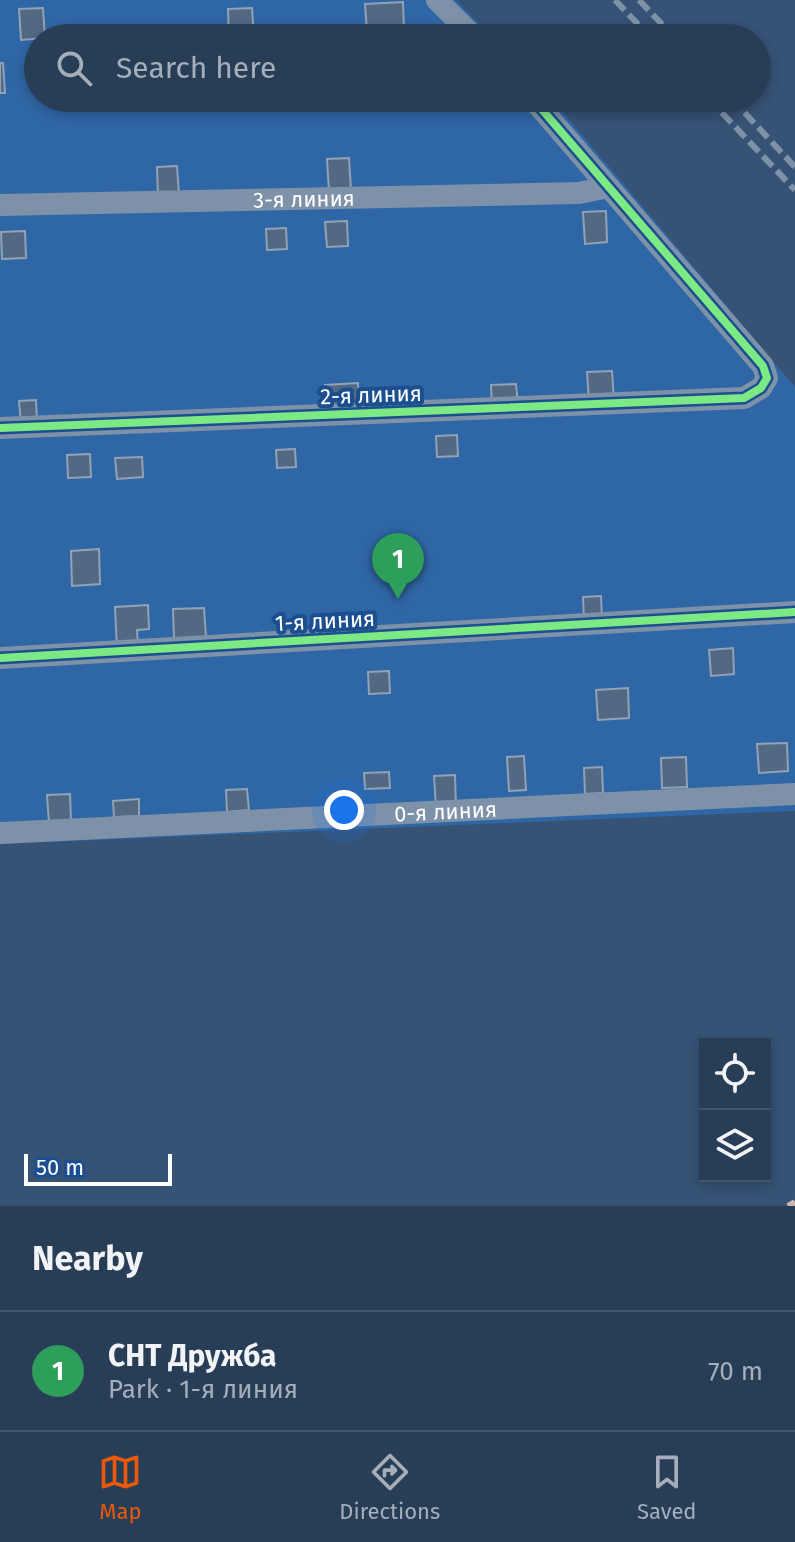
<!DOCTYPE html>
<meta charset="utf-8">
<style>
:root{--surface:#283e57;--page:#344961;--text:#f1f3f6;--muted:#a5aeba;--line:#44576d;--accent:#ea580c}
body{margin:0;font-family:"Fira Sans",sans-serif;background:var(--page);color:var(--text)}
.controls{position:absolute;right:24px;bottom:24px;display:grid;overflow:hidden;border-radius:0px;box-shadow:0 4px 12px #0003}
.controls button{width:72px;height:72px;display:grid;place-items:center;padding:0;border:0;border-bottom:2px solid var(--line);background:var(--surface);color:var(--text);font:40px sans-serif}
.scale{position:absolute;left:24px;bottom:20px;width:148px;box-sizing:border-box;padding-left:8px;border:4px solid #fff;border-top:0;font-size:22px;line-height:28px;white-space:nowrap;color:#fff;-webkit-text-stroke:6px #1b4f8f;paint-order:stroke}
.you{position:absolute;left:344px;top:810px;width:28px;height:28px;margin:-20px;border:6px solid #fff;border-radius:50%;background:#1a73e8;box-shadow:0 0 0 12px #1a73e833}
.badge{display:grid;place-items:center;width:52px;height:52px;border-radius:50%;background:var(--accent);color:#fff;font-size:26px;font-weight:700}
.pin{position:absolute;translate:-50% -66px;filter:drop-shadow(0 2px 4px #0008)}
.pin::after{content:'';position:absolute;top:42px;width:28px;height:24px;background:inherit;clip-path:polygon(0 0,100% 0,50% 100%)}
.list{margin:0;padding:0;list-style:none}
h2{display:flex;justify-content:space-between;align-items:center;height:104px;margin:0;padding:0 32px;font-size:34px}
h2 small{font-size:26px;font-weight:400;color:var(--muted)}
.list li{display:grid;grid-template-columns:52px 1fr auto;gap:24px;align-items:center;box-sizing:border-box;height:120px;padding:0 32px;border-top:2px solid var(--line)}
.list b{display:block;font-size:30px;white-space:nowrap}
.list p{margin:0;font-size:26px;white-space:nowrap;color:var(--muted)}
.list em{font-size:26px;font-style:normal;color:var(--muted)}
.icon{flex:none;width:44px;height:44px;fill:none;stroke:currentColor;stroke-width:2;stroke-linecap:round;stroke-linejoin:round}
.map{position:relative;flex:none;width:795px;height:1206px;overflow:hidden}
.search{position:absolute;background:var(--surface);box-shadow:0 4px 12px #0003;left:24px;right:24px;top:24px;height:88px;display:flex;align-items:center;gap:20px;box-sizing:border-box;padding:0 28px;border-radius:44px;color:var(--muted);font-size:30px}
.sheet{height:224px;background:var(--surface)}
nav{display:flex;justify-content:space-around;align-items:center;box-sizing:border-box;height:112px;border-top:2px solid var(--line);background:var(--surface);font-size:22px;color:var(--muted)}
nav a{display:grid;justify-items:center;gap:4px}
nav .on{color:var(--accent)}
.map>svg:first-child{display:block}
.green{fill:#2f66a5}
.building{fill:#526984;stroke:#92a2b6;stroke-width:2}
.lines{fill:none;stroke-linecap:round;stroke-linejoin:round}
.street{stroke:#7d92a8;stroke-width:22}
.rail{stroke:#7e92a7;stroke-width:6;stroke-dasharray:14 6;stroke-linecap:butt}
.quiet{stroke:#d1b7ad;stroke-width:6;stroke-dasharray:12 6;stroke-linecap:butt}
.cycleway-casing{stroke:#1b4f8f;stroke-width:13}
.cycleway{stroke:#7ce984;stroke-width:8}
.labels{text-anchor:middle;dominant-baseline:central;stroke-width:8;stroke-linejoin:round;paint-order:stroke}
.street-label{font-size:22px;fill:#fff;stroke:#1b4f8f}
</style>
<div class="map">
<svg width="795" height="1206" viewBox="0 0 795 1206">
<rect width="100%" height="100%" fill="#365274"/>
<path class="green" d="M0,0h456l37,38h-455v60h513l244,289v424l-795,33z"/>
<g class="building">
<path d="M403,2l1,28 -37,2 -2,-28z"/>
<path d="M43,8l2,30 -24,2 -2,-31z"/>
<path d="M252,8l2,30h-25l-1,-29z"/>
<path d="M0,63h3l2,30h-5z"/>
<path d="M349,158l2,33 -22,1 -2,-33z"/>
<path d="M177,166l2,28 -21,1 -1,-28z"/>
<path d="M606,211l1,31 -22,2 -2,-32z"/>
<path d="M347,221l1,25 -21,1 -2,-25z"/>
<path d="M286,228l1,21 -20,1 -1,-21z"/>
<path d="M25,231l1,27 -24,1 -1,-27z"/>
<path d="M612,371l2,30 -25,1 -2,-30z"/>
<path d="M358,383l1,28 -32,2 -2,-28z"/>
<path d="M516,384l2,21 -26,2 -1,-22z"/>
<path d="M36,400l1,23 -16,1 -2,-23z"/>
<path d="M457,435l1,21 -21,1 -1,-21z"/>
<path d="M295,449l1,18 -19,1 -1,-18z"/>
<path d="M90,454l1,23 -23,1 -1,-23z"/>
<path d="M142,457l1,20 -26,2 -2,-21z"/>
<path d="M99,549l1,35 -28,2 -1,-35z"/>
<path d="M601,596l1,23 -18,1 -1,-23z"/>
<path d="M148,605l1,24 -12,1 1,17 -21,1 -2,-41z"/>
<path d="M204,608l2,29 -32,2 -1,-30z"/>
<path d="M733,648l1,26 -23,2 -2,-26z"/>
<path d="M389,671l1,22 -21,1 -1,-22z"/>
<path d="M628,688l1,30 -31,2 -2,-30z"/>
<path d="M787,743l1,28 -29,2 -2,-29z"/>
<path d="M524,756l2,34 -17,1 -2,-34z"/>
<path d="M686,757l1,30 -25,1 -1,-30z"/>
<path d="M602,767l1,26 -18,1 -1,-26z"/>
<path d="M389,772l1,16 -25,1 -1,-16z"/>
<path d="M455,775l1,32 -20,1 -2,-32z"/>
<path d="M247,789l2,21 -22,2 -1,-22z"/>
<path d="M70,794l1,28 -22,1 -2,-28z"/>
<path d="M139,799v17l-25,1 -1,-16z"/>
</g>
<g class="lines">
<g class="street">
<path d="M437,0l38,38"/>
<path id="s1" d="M0,205l579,-12 29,-6"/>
<path d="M0,428l744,-30 17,-10 6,-10 -4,-12 -231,-268"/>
<path d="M0,658l795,-46"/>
<path id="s2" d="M0,833l795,-39"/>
</g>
<g class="rail">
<path d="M615,0l36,38"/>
<path d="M639,0l36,38"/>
<path d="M708,98l87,92"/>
<path d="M731,98l64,69"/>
</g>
<path class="quiet" d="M788,1206l7,-4"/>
<g class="cycleway-casing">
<g id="cycleway">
<path d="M0,428l744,-30 17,-10 6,-10 -4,-12 -231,-268"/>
<path d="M0,658l795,-46"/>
</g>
</g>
<use href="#cycleway" class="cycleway"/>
</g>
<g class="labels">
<g class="street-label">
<text stroke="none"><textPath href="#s1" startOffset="304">3-я линия</textPath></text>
<text transform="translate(371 395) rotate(-2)">2-я линия</text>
<text transform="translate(325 621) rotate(-3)">1-я линия</text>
<text stroke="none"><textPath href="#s2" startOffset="446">0-я линия</textPath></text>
</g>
</g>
</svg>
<div class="controls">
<button><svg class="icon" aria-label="locate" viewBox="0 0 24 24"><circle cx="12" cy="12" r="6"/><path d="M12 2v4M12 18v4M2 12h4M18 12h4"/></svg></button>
<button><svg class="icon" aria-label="layers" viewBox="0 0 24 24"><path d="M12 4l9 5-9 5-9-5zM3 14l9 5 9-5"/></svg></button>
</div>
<div class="scale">50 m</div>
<div class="you"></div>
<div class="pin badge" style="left:398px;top:599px;background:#2e9e5b">1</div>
<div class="search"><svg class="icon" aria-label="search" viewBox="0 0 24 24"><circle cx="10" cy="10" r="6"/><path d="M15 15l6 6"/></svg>Search here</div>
</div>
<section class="sheet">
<h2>Nearby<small></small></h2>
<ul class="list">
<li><span class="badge" style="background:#2e9e5b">1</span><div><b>СНТ Дружба</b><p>Park · 1-я линия</p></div><em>70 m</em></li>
</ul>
</section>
<nav>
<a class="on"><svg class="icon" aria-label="map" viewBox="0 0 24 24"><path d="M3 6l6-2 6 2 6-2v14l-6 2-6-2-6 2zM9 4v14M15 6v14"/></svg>Map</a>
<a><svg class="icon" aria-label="directions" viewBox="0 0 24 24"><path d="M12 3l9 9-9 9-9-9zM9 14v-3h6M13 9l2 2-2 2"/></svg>Directions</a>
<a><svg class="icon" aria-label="saved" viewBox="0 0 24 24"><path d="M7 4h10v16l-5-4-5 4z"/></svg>Saved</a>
</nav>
